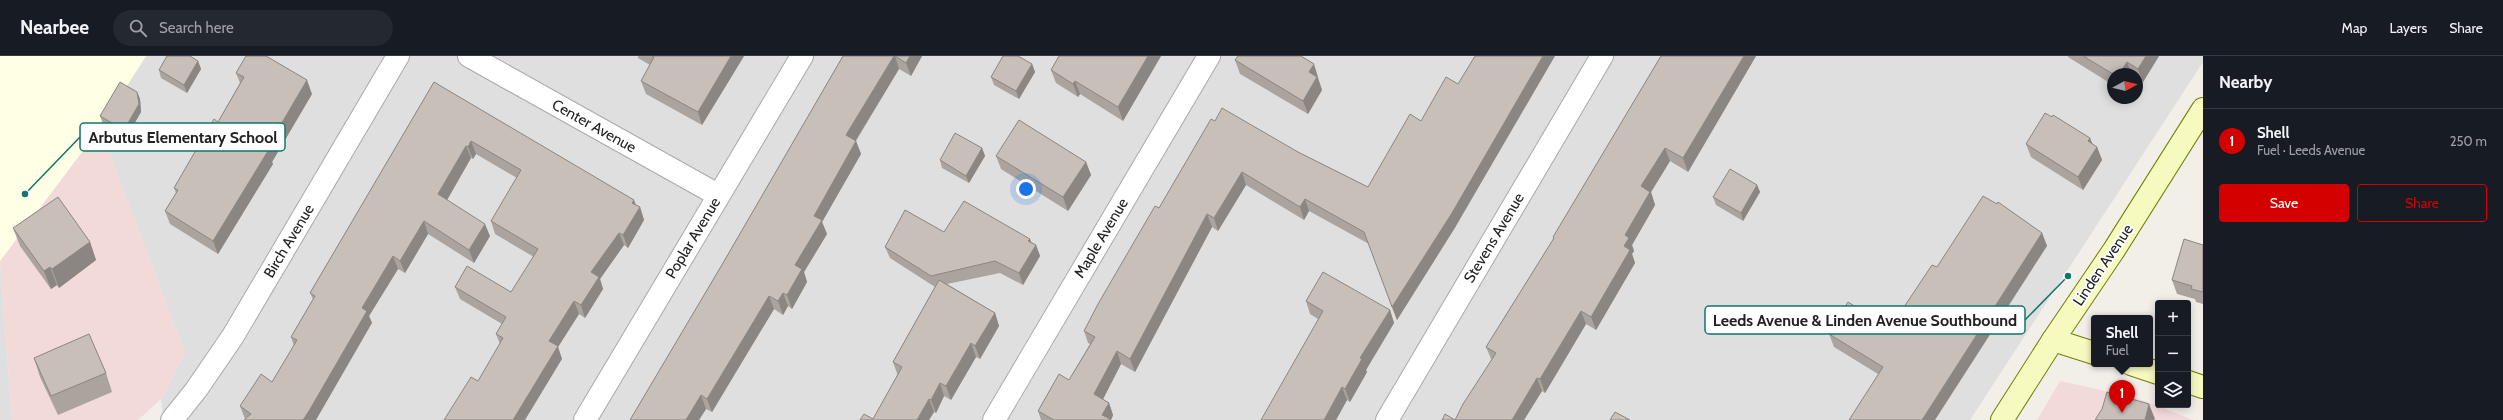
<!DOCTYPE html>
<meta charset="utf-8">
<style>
:root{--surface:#171b24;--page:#242831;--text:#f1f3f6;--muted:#9ea1a6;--line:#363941;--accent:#d40000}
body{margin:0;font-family:Cabin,sans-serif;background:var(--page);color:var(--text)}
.controls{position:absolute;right:12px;bottom:12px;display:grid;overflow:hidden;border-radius:4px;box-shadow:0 2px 10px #0003}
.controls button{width:36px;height:36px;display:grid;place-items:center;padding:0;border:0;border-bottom:1px solid var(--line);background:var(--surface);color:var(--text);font:20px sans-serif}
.compass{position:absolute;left:2107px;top:12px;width:36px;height:36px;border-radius:50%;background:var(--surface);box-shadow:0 2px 10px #0003;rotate:82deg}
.you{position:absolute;left:1026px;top:133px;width:14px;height:14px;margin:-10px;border:3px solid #fff;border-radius:50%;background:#1a73e8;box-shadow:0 0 0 6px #1a73e833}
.badge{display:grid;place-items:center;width:26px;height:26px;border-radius:50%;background:var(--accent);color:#fff;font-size:13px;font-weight:700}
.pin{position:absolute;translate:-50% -33px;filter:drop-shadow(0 1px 2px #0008)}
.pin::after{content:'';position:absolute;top:21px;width:14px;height:12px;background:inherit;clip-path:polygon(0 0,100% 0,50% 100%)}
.popup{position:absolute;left:2091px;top:259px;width:62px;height:52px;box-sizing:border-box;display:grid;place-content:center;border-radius:4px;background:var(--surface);filter:drop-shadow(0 1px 3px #0005);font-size:13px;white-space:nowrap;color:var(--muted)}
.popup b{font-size:15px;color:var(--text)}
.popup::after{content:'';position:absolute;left:50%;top:100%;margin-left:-8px;border:8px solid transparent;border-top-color:var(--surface)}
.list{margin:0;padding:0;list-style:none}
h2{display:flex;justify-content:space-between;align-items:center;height:52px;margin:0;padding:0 16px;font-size:17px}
h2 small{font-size:13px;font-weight:400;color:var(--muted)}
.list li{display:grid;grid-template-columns:26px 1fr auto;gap:12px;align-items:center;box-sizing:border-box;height:64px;padding:0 16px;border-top:1px solid var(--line)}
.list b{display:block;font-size:15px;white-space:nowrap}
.list p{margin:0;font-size:13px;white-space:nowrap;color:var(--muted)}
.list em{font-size:13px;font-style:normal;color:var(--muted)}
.actions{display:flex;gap:8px;padding:12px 16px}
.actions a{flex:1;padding:9px 0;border:1px solid var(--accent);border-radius:4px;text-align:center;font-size:14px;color:var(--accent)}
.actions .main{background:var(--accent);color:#fff}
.icon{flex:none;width:22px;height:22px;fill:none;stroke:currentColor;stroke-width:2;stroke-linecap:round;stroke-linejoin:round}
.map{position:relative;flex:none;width:2203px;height:364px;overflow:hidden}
header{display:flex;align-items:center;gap:24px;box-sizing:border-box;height:56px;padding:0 20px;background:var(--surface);border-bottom:1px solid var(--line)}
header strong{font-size:19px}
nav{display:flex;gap:22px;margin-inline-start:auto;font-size:14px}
.search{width:280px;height:36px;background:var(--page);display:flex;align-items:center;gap:10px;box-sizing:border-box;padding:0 14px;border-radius:22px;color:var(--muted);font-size:15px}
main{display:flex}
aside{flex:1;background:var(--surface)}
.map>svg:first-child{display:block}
.residential{fill:#e0dfdf;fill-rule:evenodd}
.commercial{fill:#f2dad9}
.education{fill:#ffffe5}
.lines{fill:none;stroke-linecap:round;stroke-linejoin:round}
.street-casing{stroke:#a9a9a9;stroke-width:24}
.secondary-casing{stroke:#707d05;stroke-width:24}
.street{stroke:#fff;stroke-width:22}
.secondary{stroke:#f7fabf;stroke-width:22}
.wall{fill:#aba49e}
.shaded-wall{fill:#8b8681}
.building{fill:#c7bfb8;stroke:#8b8681}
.labels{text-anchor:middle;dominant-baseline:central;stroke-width:3.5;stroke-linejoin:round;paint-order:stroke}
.street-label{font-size:15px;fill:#222;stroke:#fff}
.leader{fill:none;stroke:#0f766e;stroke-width:1.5}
.callout-dot{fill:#0f766e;stroke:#fff;stroke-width:1.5}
.callout{fill:#fff;stroke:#0f766e;stroke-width:1.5}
.callout-label{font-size:16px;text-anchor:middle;font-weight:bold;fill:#222}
</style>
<header>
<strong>Nearbee</strong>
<div class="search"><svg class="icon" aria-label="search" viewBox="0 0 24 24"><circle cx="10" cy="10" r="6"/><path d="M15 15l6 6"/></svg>Search here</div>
<nav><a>Map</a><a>Layers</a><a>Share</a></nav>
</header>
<main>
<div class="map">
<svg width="2203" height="364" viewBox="0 0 2203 364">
<rect width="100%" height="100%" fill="#f2efe9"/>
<g class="residential">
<path d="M146,0h2057v6l-233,358h-1807l-2,-21 24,-46 -85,-225zM2113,18h24v24h-24z"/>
<path d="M0,203v2l12,159h-12z"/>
</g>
<g class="commercial">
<path d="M100,72l85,225 -24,46 -23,21h-126l-12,-159z"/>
<path d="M2060,325l77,17 57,22h-157z"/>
</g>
<path class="education" d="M0,0h146l-46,72 -100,133z"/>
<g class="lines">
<g class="street-casing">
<g id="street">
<path d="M469,0l249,139"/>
<path d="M172,364l24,-30 37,-54 165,-280"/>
<path d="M585,364l217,-364"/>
<path d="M994,364l215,-364"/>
<path d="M1387,364l215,-364"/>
</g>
</g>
<g class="secondary-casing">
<g id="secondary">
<path d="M2053,284l41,13"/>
<path d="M2131,308l27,9"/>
<path d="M2188,326l15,5"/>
<path d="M2002,364l51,-80 61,-90 89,-141"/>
</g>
</g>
<use href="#street" class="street"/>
<use href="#secondary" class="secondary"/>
</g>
<g class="wall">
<path d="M638,0h106l-42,69 -56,-31 -5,-13 9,-16 -12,-7z"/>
<path d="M843,0h79l-11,20 -12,-7 -43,72 5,13 -39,68 5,12 -23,38 3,10 -15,27 -4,-3 -5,9 -9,-6 -62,103 -6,-3 -7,11h-69l93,-157z"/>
<path d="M1059,0h102l-38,65 -43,-27 -2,3 -22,-14 -5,-13z"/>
<path d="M1661,0h95l-68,116 -18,-11 -19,31 4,13 -23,40 2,6 -2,3 3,9 -39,67 -10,-6 -41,69 -3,-2 -18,29h-69l37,-59 -6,-14 67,-107v-3z"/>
<path d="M2068,0h91l-16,26 -6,-3v-5h-24v11l-45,-28z"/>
<path d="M1235,4l83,17v1l4,12 -14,24 -68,-40z"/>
<path d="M198,5l3,8 -14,24 -26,-15 -2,-8z"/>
<path d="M1032,8l3,8 -16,27 -25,-14 -3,-8z"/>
<path d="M236,17l76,21 -40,68 1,2 -55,90 -48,-30 -5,-13 11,-18 -2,-5 44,-66 22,-39z"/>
<path d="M434,26l206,125 4,13 -16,28 -4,-3 -24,34 3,10 -18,29 -6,-4 -21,33 4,12 -84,22 22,-37 -4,-10 6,-10 -42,-25 -5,-12 56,5 23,-35 -39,-23 -4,-13 26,-43 -41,-24 -3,5 -2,-1 -24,42 43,36 -16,27 -46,-29 -23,39 -7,-4 -29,47 3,7 -127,96 -5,-13 32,-24 22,-36 -3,-9 22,-38 -3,-6z"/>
<path d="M137,36l3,7 1,13 -15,26 -23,-14 -3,-8z"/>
<path d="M1215,65l83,31 70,35 88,39 -59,94 -28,-76 -60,-33 -5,9 -58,-35 -28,46 -6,-4 -77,145 -14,-8 -18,35 6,4 4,12 -2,5h-70l-3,-9 31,-31 21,-36 -2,-1 -4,-12 75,-123z"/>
<path d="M2090,82l2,6 5,3 5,13 -19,30 -52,-33 -5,-13z"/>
<path d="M982,92l3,8 -16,27 -27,-15 -2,-8z"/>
<path d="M996,100l90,6 5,13 -23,36 -67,-42z"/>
<path d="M1757,129l3,7 -17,29 -27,-16 -3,-8z"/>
<path d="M13,172l77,14 6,18 -37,28 -2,-3 -6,4 -31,-43z"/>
<path d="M944,176l86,7 1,3 5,3 4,11 -17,29 -23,-12 -53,11 48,29 4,13 -19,33 -4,-2 -25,43 -7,-4 -8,17 -2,-1 -5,8h-69l13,-1 25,-43 -5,-14 42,-75 -45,-29 -5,-11z"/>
<path d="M2042,177l5,13 -169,128 -44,-27 -5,-13 61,-6 47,-61z"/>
<path d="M2203,189v59l-7,-2 -1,-3 -18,-5 -5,-14z"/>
<path d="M1306,245l84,9 4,13 -28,47 1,2 -17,30 -3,-2 -11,20 -18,-101 -8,-5z"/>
<path d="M34,302l72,15 6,19 -54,23 -18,-38z"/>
</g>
<g class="shaded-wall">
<path d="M731,0h13l-42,69 -4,-13z"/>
<path d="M894,0h1l4,13 -48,79 -5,-13z"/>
<path d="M910,0h12l-11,20 -5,-13z"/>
<path d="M1148,0h13l-38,65 -5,-14z"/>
<path d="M1543,0h12l-99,170 -59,94 -5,-13z"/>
<path d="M1744,0h12l-68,116 -5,-14z"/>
<path d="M2146,0h13l-16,26 -5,-13z"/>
<path d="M198,5l3,8 -14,24 -3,-8z"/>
<path d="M2127,6l4,12h-12z"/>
<path d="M1032,8l3,8 -16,27 -3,-8z"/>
<path d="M1314,8l4,13v1l4,12 -14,24 -5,-13 6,-29z"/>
<path d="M307,24l5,14 -40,68 1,2 -55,90 -5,-13z"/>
<path d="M1075,25l5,13 -2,3 -5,-13z"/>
<path d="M137,36l3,7 1,13 -15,26 -2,-8z"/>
<path d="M2090,82l5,12 2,-3 5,13 -19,30 -5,-13 10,-36z"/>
<path d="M471,85l5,13 -3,5 -5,-12z"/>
<path d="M856,85l5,13 -39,68 5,12 -23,38 3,10 -15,27 -5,-14 8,-30 19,-49z"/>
<path d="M466,90l5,12 -28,49 -5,-13z"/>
<path d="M982,92l3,8 -16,27 -3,-7z"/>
<path d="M1665,92l5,13 -19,31 4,13 -23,40 2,6 -2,3 3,9 -39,67 -5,-13 33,-71 1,-11 16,-49z"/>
<path d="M1086,106l5,13 -23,36 -5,-14z"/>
<path d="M1242,116l4,13 -28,46 -4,-13z"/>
<path d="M1757,129l3,7 -17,29 -2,-8z"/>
<path d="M1305,143l4,12 -5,9 -4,-13z"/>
<path d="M634,144l4,10 2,-3 4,13 -16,28 -5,-13 9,-32z"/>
<path d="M1207,158l5,13 -77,145 -5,-13z"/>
<path d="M424,165l4,13 -23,39 -5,-12z"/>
<path d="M485,168l5,12 -16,27 -5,-13z"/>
<path d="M619,177l5,12 -24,34 3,10 -18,29 -4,-13 10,-33z"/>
<path d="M2042,177l5,13 -112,174h-13z"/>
<path d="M1030,183l3,10 3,-4 4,11 -17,29 -4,-12 9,-32z"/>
<path d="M90,186l6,18 -37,28 -7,-19z"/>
<path d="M393,200l5,13 -29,47 3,7 -56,97h-13l59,-112z"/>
<path d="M50,211l7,18 -6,4 -7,-18z"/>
<path d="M783,237l5,13 -5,9 -5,-14z"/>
<path d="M769,240l5,13 -62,103 -5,-13z"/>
<path d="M574,245l5,13 -21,33 4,12 -37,61h-12l36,-79z"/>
<path d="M1390,254l4,13 -28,47 1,2 -17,30 -5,-13 15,-31z"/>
<path d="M1581,255l5,13 -41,69 -5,-14z"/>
<path d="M995,257l4,13 -19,33 -5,-13z"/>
<path d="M971,287l5,14 -25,43 -5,-14z"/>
<path d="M1117,295l4,13 -22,43 -5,-13z"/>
<path d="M1537,322l5,13 -18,29h-12z"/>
<path d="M940,327l4,13 -8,17 -5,-13z"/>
<path d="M1342,331l5,13 -11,20h-12z"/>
<path d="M701,339l5,14 -7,11h-13z"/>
<path d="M929,343l5,13 -5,8h-12z"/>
<path d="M1109,347l4,12 -2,5h-8l-1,-5z"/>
<path d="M2149,348l6,15 -1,1h-9z"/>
</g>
<g class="building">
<path d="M167,0h23l8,5 -14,24 -25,-15z"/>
<path d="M246,0h20l41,24 -41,70 2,1 -55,90 -48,-30 13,-21 -4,-2 40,-69 4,3 26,-45 -8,-4z"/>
<path d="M652,0h79l-33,56 -57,-31 13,-24z"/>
<path d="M843,0h51l-48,79 10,6 -42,75 8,4 -27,45 7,4 -15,26 -4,-2 -5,8 -9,-5 -62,103 -6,-4 -15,25h-56l93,-157z"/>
<path d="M895,0h15l-4,7z"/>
<path d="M1003,0h15l14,8 -16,27 -25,-14z"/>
<path d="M1059,0h89l-30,51 -43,-26 -2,3 -22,-14z"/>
<path d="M1238,0h63l13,8 -5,8 8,5 -14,24 -68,-41z"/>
<path d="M1475,0h68l-91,157 -60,94 -28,-75 -59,-33 -5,8 -58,-35 -28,46 -7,-4 -77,145 -13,-8 -23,43 15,9 -7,12 8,4v1h-56l-16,-9 21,-37 10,6 26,-43 -11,-6 14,-27 57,-98 4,2 52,-89 4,2 7,-13 76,44 70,35 42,-73 11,7 25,-44 12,7z"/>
<path d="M1661,0h83l-61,102 -18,-10 -24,38 9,6 -25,43 4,3 -5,8 6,4 -39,67 -10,-6 -41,68 -3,-1 -25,42h-57l8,-16 33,-51 -10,-6 68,-109 -1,-1z"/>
<path d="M2083,0h63l-8,13 -11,-7 -8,12h-6z"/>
<path d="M120,26l17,10 2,12 -15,26 -24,-14z"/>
<path d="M434,26l200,118 -2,3 8,4 -17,28 -4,-2 -28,39 8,5 -18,28 -7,-4 -25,40 9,5 -45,74h-69l27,-43 7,4 25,-43 -7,-4 10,-17 -51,-30 12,-21 44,26 27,-43 -47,-28 30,-51 -50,-29 -3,6 -2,-1 -28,48 47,30 -16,26 -45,-29 -24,40 -7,-5 -31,52 5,3 -58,100 -6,9h-59l7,-6 -11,-8 21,-32 11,8 25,-42 -6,-3 24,-41 -5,-3z"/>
<path d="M2045,57l7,4 1,-2 37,23 -2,3 9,6 -19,30 -52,-33z"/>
<path d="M1019,64l67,42 -23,35 -67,-41z"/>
<path d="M955,77l27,15 -16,28 -26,-16z"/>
<path d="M1730,113l27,16 -16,28 -28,-16z"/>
<path d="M1983,140l14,8 1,-2 44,31 -120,187h-73l34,-53 -54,-33 19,-32 42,26 42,-63 5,2z"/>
<path d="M58,141l32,45 -38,27 -2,-2 -6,4 -31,-43z"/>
<path d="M964,145l66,38 -2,2 8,4 -17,28 -24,-12 -64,15 -46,-29 20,-37 39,22z"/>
<path d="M2184,183l19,6v47l-12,-3 1,-3 -20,-6z"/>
<path d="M1323,216l67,38 -30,48 2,1 -17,30 -3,-2 -18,33h-63l62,-109 -17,-10z"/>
<path d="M939,224l56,33 -20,33 -4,-3 -25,43 -6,-3 -9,17 -2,-1 -12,21h-57l4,-6 9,5 29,-52 -9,-5z"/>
<path d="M89,278l17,39 -55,23 -17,-38z"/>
<path d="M2107,336l42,12 -4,16h-50l7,-11z"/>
<path d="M1615,356l15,8h-20z"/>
<path d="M1445,358l10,6h-13z"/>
</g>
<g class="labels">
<g class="street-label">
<text transform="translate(594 70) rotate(29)">Center Avenue</text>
<text transform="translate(693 182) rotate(-59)">Poplar Avenue</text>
<text transform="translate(1101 182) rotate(-59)">Maple Avenue</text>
<text transform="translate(1494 182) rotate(-59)">Stevens Avenue</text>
<text transform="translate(289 185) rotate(-59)">Birch Avenue</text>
<text transform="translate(2103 209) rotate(-56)">Linden Avenue</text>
</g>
</g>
<path class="leader" d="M25 138L80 81M2068 220L2025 264"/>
<g class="callout-dot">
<circle cx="25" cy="138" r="4"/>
<circle cx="2068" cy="220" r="4"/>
</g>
<g class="callout">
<rect x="80" y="67" width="205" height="28" rx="4"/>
<rect x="1705" y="250" width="320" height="28" rx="4"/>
</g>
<g class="callout-label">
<text x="183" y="87">Arbutus Elementary School</text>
<text x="1865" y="270">Leeds Avenue &amp; Linden Avenue Southbound</text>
</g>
</svg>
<div class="controls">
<button>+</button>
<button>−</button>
<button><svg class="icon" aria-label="layers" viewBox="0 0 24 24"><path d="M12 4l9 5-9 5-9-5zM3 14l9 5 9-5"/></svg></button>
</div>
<svg class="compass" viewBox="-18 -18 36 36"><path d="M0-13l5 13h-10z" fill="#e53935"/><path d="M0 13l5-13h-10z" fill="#9ea1a6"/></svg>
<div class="you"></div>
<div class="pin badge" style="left:2122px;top:357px">1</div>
<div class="popup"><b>Shell</b>Fuel</div>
</div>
<aside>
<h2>Nearby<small></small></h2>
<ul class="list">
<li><span class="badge">1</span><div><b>Shell</b><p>Fuel · Leeds Avenue</p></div><em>250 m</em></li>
</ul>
<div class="actions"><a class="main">Save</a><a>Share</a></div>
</aside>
</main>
